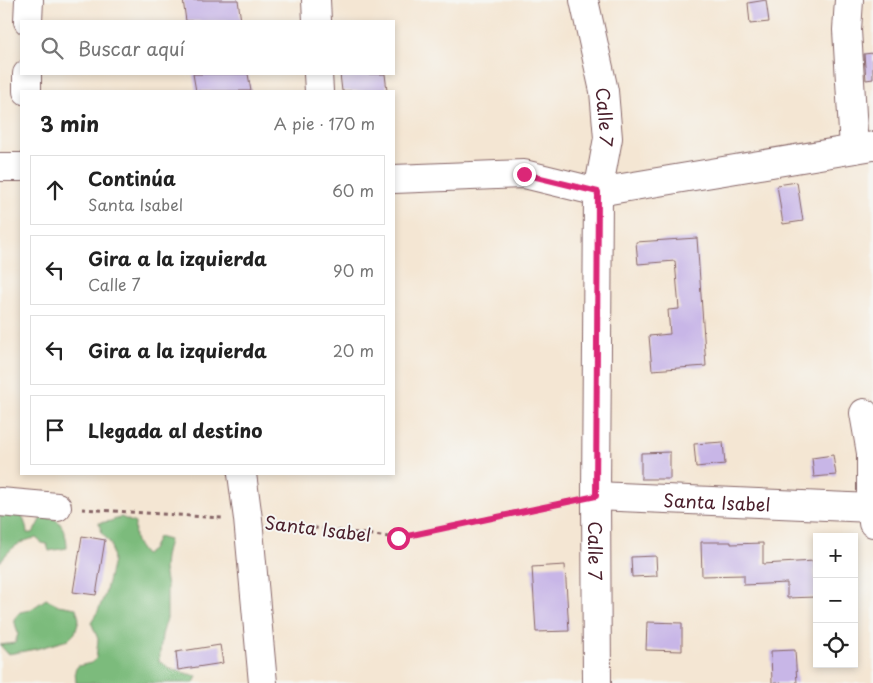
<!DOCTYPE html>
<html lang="es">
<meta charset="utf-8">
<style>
:root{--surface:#fff;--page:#f6f6f6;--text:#222;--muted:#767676;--line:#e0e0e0}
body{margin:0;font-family:"Playpen Sans",sans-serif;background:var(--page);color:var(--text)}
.controls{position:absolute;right:15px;bottom:15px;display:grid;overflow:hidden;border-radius:0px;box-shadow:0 2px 8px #0003}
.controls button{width:45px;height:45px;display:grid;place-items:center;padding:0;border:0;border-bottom:1px solid var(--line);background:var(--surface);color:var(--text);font:25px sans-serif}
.stop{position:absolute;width:15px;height:15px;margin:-11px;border:4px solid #db2777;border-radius:50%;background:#fff}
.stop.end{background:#db2777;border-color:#fff;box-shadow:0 1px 5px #0008}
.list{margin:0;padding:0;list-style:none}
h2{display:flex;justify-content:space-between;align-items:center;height:65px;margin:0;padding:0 20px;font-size:21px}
h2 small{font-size:16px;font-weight:400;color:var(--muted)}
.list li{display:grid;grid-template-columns:32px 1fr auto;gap:15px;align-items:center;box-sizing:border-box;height:70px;margin:0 10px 10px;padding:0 10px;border:1px solid var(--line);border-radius:0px}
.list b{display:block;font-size:19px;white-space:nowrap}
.list p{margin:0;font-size:16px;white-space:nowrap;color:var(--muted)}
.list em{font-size:16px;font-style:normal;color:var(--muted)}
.icon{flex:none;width:28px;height:28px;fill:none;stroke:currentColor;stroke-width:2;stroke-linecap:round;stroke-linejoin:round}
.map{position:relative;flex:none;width:873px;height:683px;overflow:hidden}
.search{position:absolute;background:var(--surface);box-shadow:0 2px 8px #0003;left:20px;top:20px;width:375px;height:55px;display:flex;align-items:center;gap:12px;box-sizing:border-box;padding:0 18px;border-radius:0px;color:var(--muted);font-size:19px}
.panel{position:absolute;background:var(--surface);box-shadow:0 2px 8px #0003;left:20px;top:90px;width:375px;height:385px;border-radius:0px}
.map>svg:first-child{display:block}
.forest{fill:#7bbb7c;stroke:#626d54}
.building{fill:#c8b6e7}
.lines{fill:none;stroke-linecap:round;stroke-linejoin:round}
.minor-casing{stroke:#866566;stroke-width:30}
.path{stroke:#866566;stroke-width:3;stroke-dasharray:4 4;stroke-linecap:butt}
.minor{stroke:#fff;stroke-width:28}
.route{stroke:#db2777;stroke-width:6}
.labels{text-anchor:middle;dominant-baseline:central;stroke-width:4;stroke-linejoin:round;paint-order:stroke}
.street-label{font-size:18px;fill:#4a1f2b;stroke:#f6f6f2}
</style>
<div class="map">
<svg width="873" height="683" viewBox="0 0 873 683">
<rect width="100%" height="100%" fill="#f6f6f2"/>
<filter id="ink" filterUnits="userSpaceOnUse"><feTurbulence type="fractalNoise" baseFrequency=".02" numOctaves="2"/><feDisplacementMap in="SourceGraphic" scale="10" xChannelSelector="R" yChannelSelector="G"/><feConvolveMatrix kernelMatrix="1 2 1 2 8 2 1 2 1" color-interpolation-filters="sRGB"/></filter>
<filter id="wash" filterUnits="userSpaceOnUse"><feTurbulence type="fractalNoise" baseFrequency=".0096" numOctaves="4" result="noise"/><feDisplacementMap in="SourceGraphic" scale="20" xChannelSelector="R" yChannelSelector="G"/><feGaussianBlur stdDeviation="1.12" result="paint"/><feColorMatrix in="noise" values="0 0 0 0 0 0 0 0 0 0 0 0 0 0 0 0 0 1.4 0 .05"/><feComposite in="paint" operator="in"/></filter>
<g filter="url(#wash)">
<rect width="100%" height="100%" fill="#f4e6d3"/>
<g class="forest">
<path d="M0,510l22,5 4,11 1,7h6l9,-17c4,1 9,2 12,3 10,4 13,20 13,29l-18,3 -2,-7 -5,-1 -6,-5c-15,2 -27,11 -36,24z"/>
<path d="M121,517l14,6c-1,17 0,20 10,32l7,-5 6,-13 11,3 -4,17 -1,12 3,18v31l-5,17 -3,26 11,8 27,7 -3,7h-118l-1,-13 3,-4 13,-3 5,-4 2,-20 -7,-17 7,-11 7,-17 8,-33 -2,-17 -9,-11 -3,-10 12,-2z"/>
<path d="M46,599l12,6 18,3 3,11 -4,14 -7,7 -32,9 -28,5 -8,-9 15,-2 3,-9 -4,-15 6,-7 10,-2z"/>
</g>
<g id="blocks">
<g class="building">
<path d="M183,0h55l3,21h-55z"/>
<path d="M766,0l3,22 -19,2 -2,-21z"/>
<path d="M873,53v26l-7,1 -2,-26z"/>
<path d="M193,74h55l3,17h-55z"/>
<path d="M340,74h45l2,17h-45z"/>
<path d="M797,182l6,39 -20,3 -6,-39z"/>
<path d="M697,238l9,128 -54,4 -3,-34 21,-2 -2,-24 11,-1 -4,-48 -37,3 -2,-22z"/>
<path d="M723,442l2,22 -29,3 -2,-23z"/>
<path d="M670,452v27h-29v-26z"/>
<path d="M833,455l3,20 -22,2 -2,-19z"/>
<path d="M82,536l23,4 -9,55 -23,-3z"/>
<path d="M701,542h30v2l32,-1v21l51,-3 2,36 -29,1v-15l-43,2v-10l-42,1z"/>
<path d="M656,556l1,20 -25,1 -1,-20z"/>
<path d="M565,565l4,66 -33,1 -4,-65z"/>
<path d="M647,622l35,1v28l-36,-1z"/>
<path d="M220,645l3,18 -45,7 -2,-18z"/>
<path d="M795,650l2,33h-25l-1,-32z"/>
</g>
</g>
</g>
<g filter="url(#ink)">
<use href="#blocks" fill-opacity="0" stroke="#866566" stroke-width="1"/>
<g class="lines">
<g class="minor-casing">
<g id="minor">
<path d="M316,0l1,21"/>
<path id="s1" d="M584,0l20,91 4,47 -10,54 -2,304 1,187"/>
<path d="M849,0l-2,30 7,119"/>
<path d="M28,21l1,-21"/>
<path d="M318,74l1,17"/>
<path d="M27,91v-17"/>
<path d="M0,167h21"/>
<path d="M394,179l130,-5 74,18 275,-46"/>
<path d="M864,413l7,40v42l2,28"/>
<path d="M242,474l6,45 15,164"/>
<path id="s2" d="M596,496l276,12"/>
<path d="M0,502l57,5"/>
</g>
</g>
<g class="path">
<path d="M82,509l141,9"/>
<path d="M274,523l124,15 172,-37"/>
</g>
<use href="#minor" class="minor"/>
</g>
</g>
<g class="lines" filter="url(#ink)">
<path class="route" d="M398,538l198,-42 2,-304 -74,-18"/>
</g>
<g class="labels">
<g class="street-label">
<text stroke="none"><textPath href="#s1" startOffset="119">Calle 7</textPath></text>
<text stroke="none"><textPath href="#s2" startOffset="121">Santa Isabel</textPath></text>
<text transform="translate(318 528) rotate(7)">Santa Isabel</text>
<text stroke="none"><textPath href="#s1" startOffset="554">Calle 7</textPath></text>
</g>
</g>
</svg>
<div class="controls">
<button>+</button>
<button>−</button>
<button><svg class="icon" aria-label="locate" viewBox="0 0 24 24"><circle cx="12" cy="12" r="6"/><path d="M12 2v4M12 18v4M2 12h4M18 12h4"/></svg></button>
</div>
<div class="stop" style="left:398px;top:538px"></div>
<div class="stop end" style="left:524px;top:174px"></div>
<div class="search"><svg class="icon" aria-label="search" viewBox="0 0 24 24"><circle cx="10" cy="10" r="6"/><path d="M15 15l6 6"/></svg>Buscar aquí</div>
<section class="panel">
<h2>3 min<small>A pie · 170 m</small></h2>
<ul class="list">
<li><svg class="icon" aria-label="ahead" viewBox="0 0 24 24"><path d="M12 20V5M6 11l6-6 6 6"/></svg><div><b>Continúa</b><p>Santa Isabel</p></div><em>60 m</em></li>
<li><svg class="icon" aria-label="left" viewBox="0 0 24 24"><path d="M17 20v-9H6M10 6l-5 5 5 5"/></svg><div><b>Gira a la izquierda</b><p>Calle 7</p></div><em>90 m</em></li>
<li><svg class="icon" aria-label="left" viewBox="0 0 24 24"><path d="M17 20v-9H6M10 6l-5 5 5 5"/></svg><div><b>Gira a la izquierda</b></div><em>20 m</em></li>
<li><svg class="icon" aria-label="arrive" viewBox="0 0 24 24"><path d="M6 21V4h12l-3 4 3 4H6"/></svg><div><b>Llegada al destino</b></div></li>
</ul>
</section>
</div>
